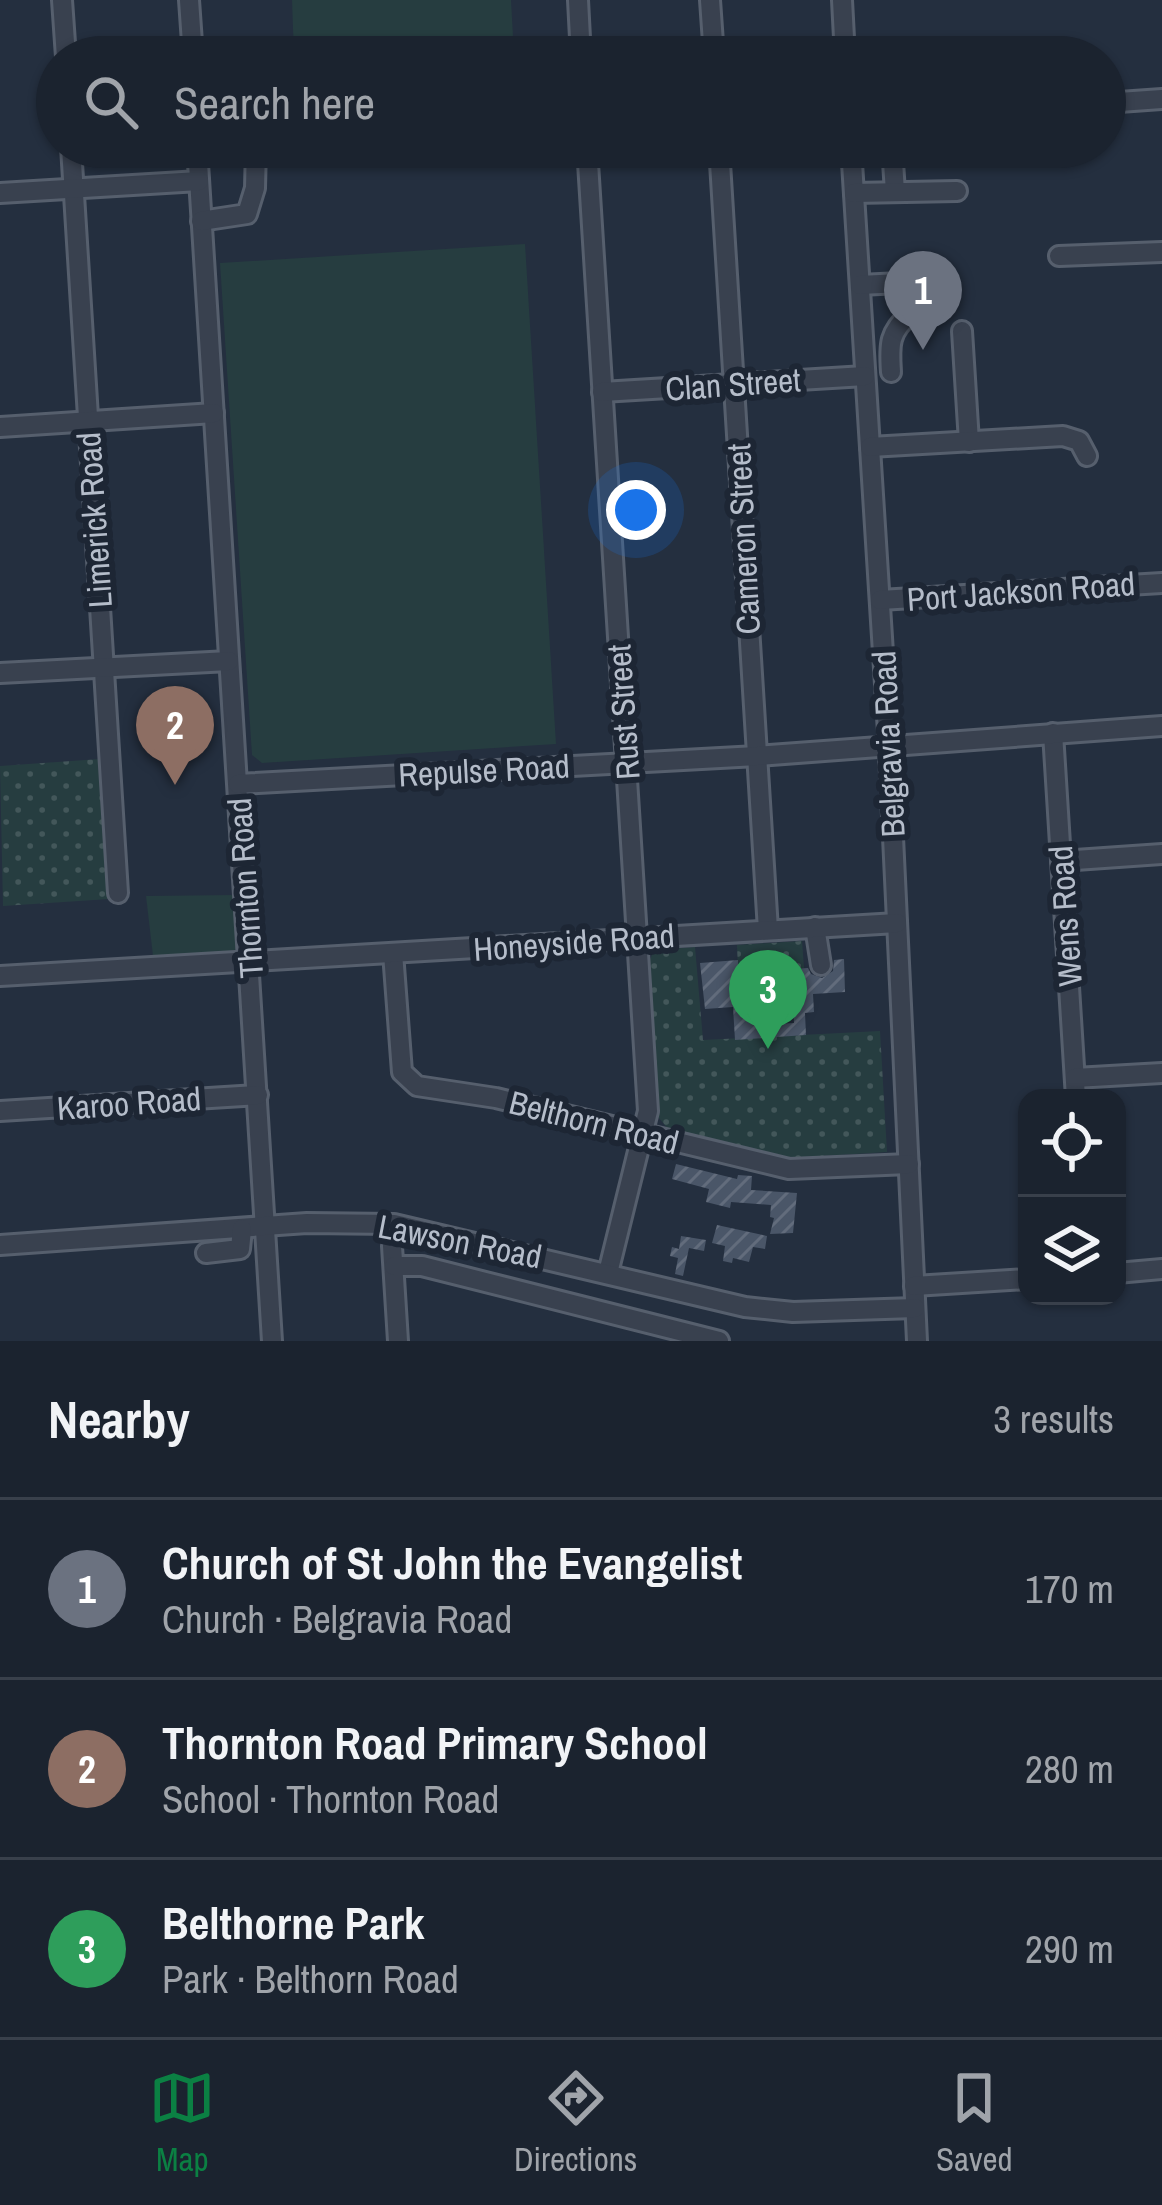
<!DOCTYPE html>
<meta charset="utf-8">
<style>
:root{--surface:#1b232f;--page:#242b37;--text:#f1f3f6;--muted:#a0a4aa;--line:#39404b;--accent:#0b8043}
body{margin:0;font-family:"Archivo Narrow",sans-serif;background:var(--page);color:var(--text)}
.controls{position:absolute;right:36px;bottom:36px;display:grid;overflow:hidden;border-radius:24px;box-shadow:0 3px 9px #0004}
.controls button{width:108px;height:108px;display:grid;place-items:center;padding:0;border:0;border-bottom:3px solid var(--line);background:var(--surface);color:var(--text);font:60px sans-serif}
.you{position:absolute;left:636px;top:510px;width:42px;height:42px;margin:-30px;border:9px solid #fff;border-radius:50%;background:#1a73e8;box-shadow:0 0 0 18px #1a73e833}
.badge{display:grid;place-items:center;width:78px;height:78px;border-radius:50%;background:var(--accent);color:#fff;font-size:39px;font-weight:700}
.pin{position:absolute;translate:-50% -99px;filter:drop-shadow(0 3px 6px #0008)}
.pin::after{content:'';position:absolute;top:63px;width:42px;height:36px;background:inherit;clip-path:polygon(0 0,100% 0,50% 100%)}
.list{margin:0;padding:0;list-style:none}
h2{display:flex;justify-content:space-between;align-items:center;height:156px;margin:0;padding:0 48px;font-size:51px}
h2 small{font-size:39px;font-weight:400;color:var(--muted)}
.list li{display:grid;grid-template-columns:78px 1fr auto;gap:36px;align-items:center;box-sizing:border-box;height:180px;padding:0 48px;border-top:3px solid var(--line)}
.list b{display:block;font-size:45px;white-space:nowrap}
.list p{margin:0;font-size:39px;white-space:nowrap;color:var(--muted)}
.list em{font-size:39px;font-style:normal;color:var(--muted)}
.icon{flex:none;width:66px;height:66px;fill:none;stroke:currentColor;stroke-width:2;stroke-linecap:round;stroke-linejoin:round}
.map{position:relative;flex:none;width:1162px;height:1341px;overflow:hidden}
.search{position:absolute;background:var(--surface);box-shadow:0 3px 9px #0004;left:36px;right:36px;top:36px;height:132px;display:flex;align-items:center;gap:30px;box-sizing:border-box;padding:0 42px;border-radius:66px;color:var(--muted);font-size:45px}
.sheet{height:696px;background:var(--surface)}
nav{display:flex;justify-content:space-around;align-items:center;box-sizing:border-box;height:168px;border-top:3px solid var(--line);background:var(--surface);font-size:33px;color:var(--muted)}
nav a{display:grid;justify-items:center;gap:6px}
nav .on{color:var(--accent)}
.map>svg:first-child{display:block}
.park{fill:url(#park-dots)}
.pitch{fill:#263d40}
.building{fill:url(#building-hatch);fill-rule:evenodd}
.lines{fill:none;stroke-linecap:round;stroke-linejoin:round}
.minor-casing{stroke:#565f6d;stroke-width:24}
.minor{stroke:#39414f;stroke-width:18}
.labels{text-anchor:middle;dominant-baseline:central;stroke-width:12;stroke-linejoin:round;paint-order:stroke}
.street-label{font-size:33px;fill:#b5bdca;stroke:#1d2634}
</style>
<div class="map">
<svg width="1162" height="1341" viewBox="0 0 1162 1341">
<defs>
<pattern id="park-dots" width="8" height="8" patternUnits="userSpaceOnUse" patternTransform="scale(3)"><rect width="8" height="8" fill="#263d40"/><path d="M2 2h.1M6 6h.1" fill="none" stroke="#43575a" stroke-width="1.8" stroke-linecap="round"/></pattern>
<pattern id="building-hatch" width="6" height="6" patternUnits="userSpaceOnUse" patternTransform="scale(3)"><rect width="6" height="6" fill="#4a5668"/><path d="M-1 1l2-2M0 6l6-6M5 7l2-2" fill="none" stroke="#626c7c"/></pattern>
</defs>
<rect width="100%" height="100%" fill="#242f3f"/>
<g class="park">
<path d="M100,759l9,140 -106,7 -3,-140z"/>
<path d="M802,941l2,27 -66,4 -1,-27z"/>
<path d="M695,947l8,93 177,-9 7,121 -98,6 -121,-29 -9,-11 -10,-156 5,-12z"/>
</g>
<g class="pitch">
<path d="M292,0h219l3,55 -220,2z"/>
<path d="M525,244l31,500 -294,19 -10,-8 -32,-492z"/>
<path d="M235,895l3,53 -10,5 -75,3 -7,-60z"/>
</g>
<g class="building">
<path d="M844,959l1,33 -32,2 1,18 -9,1 1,22 -71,5 -2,-33 -28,2 -5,-46 38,-3v12l70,-4 3,6 11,4 11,-7 1,-11zM792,985l2,38 -39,2 -3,-37z"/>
<path d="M676,1164l61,15 1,-4 14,1 -1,14 46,3 -4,40 -23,1 4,-16 -4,-1 1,-12 -40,-3 -1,6 -24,-6 3,-13 -37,-10z"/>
<path d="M717,1225l50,11 -2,13 -12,-2 -4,15 -16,-4 -1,5 -9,-2 2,-15 -13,-3z"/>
<path d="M681,1236l25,4 -2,11 -15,-3 -6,28 -8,-2 3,-16 -8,-2 2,-9 7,2z"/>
</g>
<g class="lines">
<g class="minor-casing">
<g id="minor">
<path d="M62,0l4,57"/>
<path d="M189,0l4,57"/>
<path d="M578,0l3,57"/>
<path d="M710,0l4,57"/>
<path d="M842,0l3,57"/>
<path d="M1105,103l57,-4"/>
<path d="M71,147l47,746"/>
<path d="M197,147l75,1194"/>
<path d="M587,147l61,964 -40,162"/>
<path d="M719,147l49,783"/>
<path d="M851,147l37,585 29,609"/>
<path d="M892,147l3,45"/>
<path d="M0,193l199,-12"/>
<path d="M854,193l103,-2"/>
<path d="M201,221l46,-7 8,-26 1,-41"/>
<path d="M1059,256l103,-4"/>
<path d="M860,285l40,-2 9,5 2,25c-22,19 -22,31 -20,59"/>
<path d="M962,331l7,111"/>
<path d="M602,392l263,-16"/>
<path d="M0,427l214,-14"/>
<path d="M870,447l193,-11 16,5 8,15"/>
<path d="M880,600l282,-17"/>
<path d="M0,673l229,-12"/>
<path d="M1053,733l23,365"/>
<path d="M238,784l519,-28 405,-30"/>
<path d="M1061,861l101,-7"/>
<path d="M815,927l6,38"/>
<path d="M393,953l9,119 15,14 79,12 293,71 120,-5"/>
<path d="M0,976l897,-53"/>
<path d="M1075,1078l87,-5"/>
<path d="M0,1111l258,-16"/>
<path d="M0,1245l307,-22 87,1 351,83 48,5 122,-4"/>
<path d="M392,1246l6,95"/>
<path d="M206,1253l34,-4 2,-20"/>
<path d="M394,1266h28l297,75"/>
<path d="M1117,1273l45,-4"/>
<path d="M914,1286l113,-7"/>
</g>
</g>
<use href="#minor" class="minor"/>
</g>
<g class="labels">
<g class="street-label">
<text transform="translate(733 384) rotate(-4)">Clan Street</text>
<text transform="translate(94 520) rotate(-94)">Limerick Road</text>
<text transform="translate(743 539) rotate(-93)">Cameron Street</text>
<text transform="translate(1021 591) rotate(-4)">Port Jackson Road</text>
<text transform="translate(623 712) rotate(-94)">Rust Street</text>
<text transform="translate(888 744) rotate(-93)">Belgravia Road</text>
<text transform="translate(484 770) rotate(-3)">Repulse Road</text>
<text transform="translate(245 888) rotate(-94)">Thornton Road</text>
<text transform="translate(1065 916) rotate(-94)">Wens Road</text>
<text transform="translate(574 942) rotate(-4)">Honeyside Road</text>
<text transform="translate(129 1103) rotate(-4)">Karoo Road</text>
<text transform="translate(594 1122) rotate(14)">Belthorn Road</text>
<text transform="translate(460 1241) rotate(11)">Lawson Road</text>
</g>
</g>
</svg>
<div class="controls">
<button><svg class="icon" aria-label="locate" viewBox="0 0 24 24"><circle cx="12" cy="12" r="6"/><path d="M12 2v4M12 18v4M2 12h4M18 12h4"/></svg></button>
<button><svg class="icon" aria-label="layers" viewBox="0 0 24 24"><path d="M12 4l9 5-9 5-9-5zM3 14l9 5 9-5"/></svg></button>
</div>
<div class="you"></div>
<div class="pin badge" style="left:923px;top:350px;background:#6b7280">1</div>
<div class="pin badge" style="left:175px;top:785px;background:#8d6e63">2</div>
<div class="pin badge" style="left:768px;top:1049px;background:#2e9e5b">3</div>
<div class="search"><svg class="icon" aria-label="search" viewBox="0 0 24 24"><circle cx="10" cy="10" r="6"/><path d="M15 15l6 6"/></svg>Search here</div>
</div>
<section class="sheet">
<h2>Nearby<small>3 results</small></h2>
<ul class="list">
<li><span class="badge" style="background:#6b7280">1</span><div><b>Church of St John the Evangelist</b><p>Church · Belgravia Road</p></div><em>170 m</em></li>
<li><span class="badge" style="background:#8d6e63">2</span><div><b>Thornton Road Primary School</b><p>School · Thornton Road</p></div><em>280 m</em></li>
<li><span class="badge" style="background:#2e9e5b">3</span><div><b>Belthorne Park</b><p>Park · Belthorn Road</p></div><em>290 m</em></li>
</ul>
</section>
<nav>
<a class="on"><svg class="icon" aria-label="map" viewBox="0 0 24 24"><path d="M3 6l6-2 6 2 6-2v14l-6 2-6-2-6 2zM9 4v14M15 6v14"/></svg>Map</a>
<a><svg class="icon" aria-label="directions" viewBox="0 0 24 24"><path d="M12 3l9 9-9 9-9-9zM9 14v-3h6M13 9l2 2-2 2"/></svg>Directions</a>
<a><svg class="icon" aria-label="saved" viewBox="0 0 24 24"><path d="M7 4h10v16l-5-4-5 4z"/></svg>Saved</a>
</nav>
